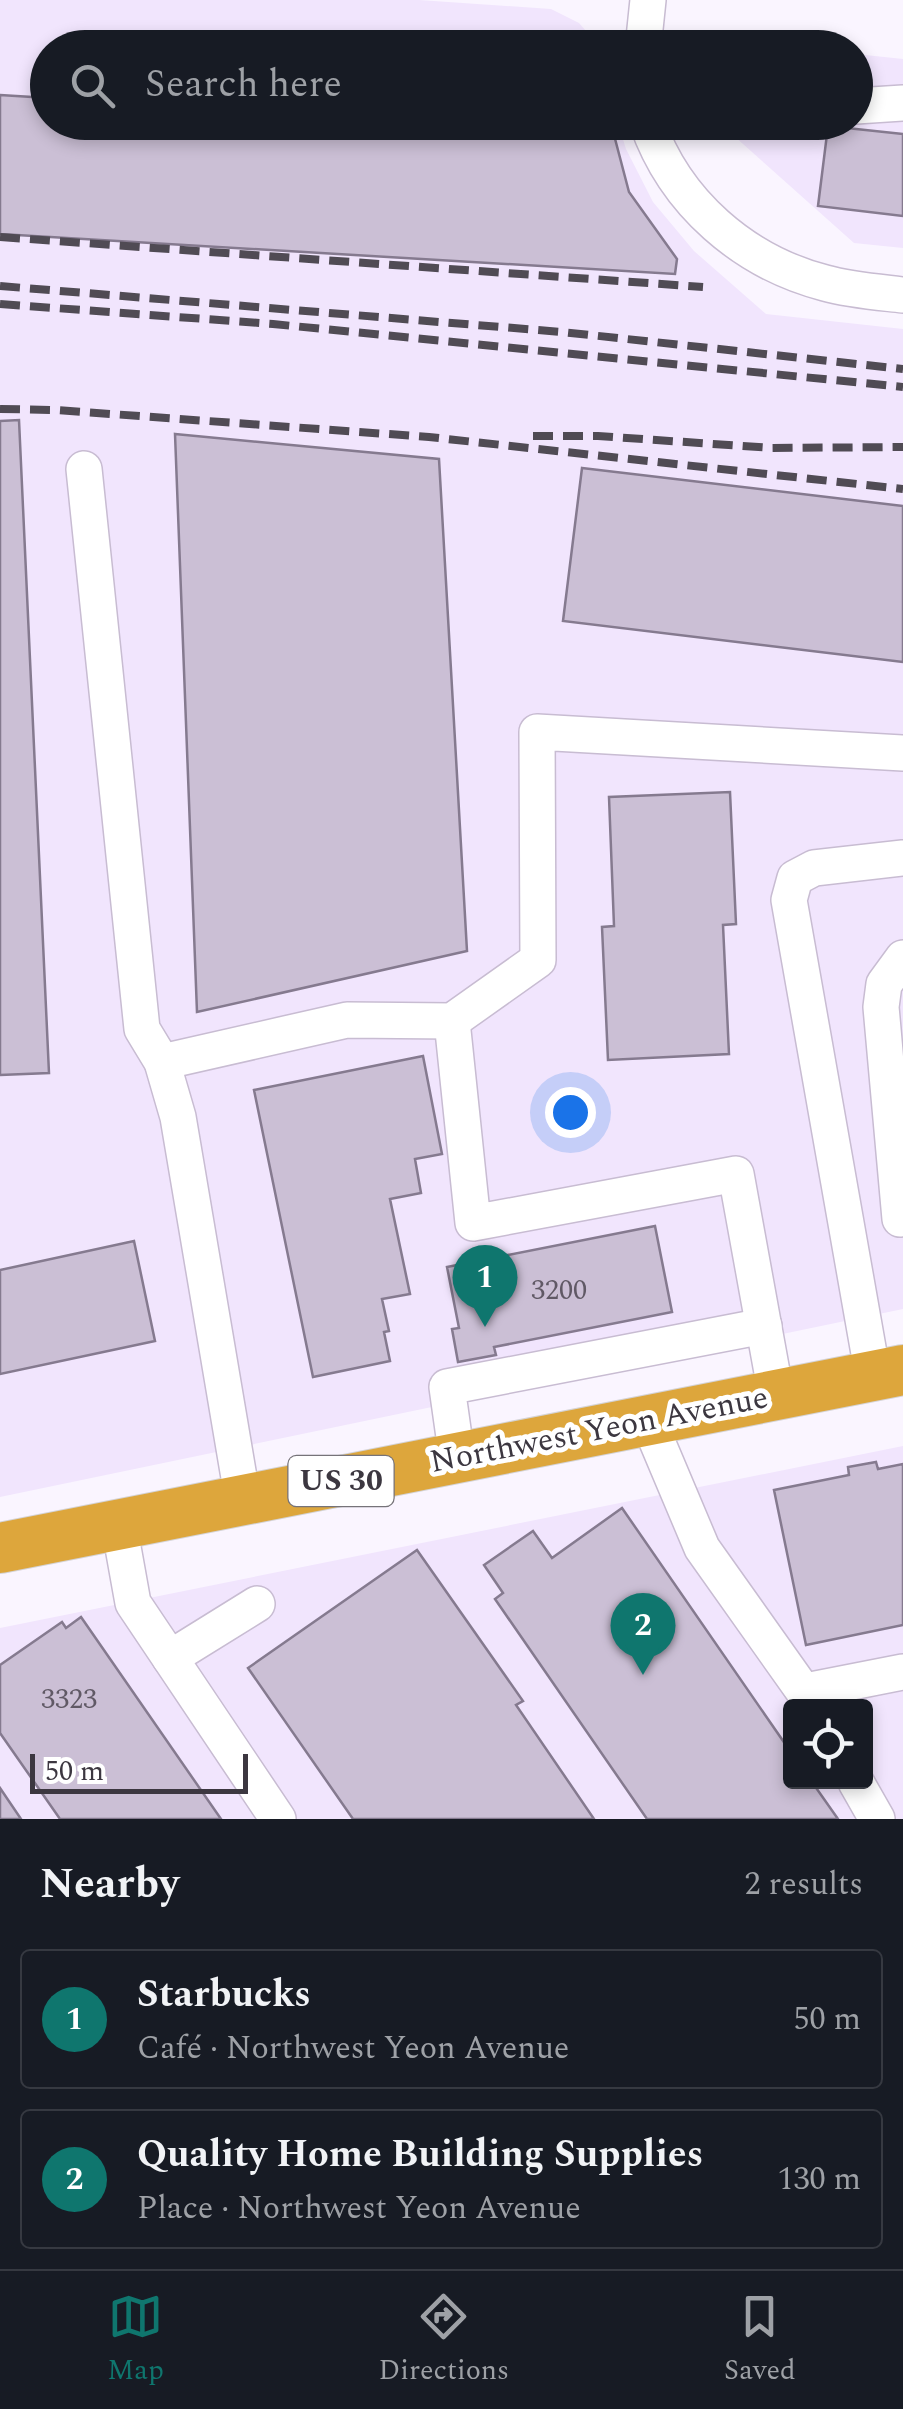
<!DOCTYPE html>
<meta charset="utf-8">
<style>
:root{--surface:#171b24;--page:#242831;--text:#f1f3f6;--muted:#9ea1a6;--line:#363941;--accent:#0f766e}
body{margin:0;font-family:Spectral,serif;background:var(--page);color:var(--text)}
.controls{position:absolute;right:30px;bottom:30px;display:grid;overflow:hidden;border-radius:10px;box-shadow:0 5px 15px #0003}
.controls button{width:90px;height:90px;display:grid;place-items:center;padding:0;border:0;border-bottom:2px solid var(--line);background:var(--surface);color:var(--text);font:50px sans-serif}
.scale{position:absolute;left:30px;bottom:25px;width:218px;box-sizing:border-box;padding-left:10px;border:5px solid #3c3740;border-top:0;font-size:28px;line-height:35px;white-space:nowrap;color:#3c3740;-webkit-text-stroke:8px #fff;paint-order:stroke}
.you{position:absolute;left:570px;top:1112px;width:35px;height:35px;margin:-25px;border:8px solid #fff;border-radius:50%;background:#1a73e8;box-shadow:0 0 0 15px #1a73e833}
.badge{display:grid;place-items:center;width:65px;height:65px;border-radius:50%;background:var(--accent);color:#fff;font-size:32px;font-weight:700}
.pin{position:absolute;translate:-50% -82px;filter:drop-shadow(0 2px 5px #0008)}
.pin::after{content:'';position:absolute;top:52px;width:35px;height:30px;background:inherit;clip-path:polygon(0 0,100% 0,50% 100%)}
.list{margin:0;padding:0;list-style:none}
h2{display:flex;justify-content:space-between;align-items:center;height:130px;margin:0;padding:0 40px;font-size:42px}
h2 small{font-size:32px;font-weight:400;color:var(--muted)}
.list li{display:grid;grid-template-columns:65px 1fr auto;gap:30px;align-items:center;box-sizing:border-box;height:140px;margin:0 20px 20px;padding:0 20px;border:2px solid var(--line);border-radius:10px}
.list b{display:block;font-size:38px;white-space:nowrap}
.list p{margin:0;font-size:32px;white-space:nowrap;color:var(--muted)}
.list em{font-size:32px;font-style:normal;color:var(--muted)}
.icon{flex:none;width:55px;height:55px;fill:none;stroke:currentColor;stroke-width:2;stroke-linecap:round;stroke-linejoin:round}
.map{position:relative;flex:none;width:903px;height:1819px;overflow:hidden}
.search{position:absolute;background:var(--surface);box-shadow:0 5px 15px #0003;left:30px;right:30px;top:30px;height:110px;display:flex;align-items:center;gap:25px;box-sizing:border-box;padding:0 35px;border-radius:55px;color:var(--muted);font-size:38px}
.sheet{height:450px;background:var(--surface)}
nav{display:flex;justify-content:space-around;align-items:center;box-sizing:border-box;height:140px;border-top:2px solid var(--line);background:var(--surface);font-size:28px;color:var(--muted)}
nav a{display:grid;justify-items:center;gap:5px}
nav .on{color:var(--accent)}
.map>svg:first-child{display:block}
.built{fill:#f1e5fd;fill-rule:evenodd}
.building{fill:#cbbfd5;stroke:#857a8f;stroke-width:2.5}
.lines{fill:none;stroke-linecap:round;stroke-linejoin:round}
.minor-casing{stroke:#c8bcd2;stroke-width:38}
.highway-casing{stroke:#d4d3d5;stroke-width:52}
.minor{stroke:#fff;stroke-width:35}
.highway{stroke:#dda63c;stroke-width:50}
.rail{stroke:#504b54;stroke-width:8;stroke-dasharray:20 10;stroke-linecap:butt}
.labels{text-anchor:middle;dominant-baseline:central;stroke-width:10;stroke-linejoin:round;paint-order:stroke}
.number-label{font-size:28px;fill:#605965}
.shield{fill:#fff;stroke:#767379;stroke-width:2.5}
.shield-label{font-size:30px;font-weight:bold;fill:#3c3740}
.street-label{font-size:32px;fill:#3c3740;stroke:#fff}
</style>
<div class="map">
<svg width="903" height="1819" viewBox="0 0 903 1819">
<rect width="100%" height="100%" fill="#faf5ff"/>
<g class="built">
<path d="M0,0h419l132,9 28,14 21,24 -552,1v74l570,1 8,26 27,53 41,49 72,63 137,15v980l-903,188z"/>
<path d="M856,54l47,5v189l-49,-5 -130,-116 2,-5h130z"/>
<path d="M903,1446v373h-903v-191zM790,1706h76v76h-76z"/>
</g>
<g class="building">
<path d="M0,95l48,3v24h369l197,13 15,57 48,67 -2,15 -675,-40z"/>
<path d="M828,126l75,8v82l-85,-10z"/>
<path d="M19,420l30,653 -49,2v-654z"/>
<path d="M175,434l264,25 28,492 -270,61z"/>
<path d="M582,468l321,38v156l-340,-41z"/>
<path d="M730,792l6,132 -13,1 6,129 -121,6 -6,-133 12,-1 -5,-129z"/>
<path d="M423,1056l19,98 -27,5 6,34 -31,6 20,95 -28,5 7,32 -5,1 6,29 -77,16 -59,-287z"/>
<path d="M655,1226l17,86 -178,35 2,8 -38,7 -6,-33 7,-1 -12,-61z"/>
<path d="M134,1241l21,100 -155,33v-104z"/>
<path d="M876,1462l2,7 25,-5v161l-97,20 -32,-155 75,-15 -1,-8z"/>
<path d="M622,1508l168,243v31h22l26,37h-191l-152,-220 8,-6 -19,-28 49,-34 19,27z"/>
<path d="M417,1550l106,151 -7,4 78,114h-241l-105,-151z"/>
<path d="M81,1617l140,202h-161l-60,-86v-68l62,-43 4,6z"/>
<path d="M0,1788l21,31h-21z"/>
</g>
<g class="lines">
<g class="minor-casing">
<g id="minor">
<path d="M643,48l5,-48"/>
<path d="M856,106l47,-3"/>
<path d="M647,122c28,81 97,140 178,161 25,7 52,9 78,12"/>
<path d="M84,469l58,560 20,33 16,55 65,384"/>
<path d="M452,1021l21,202 263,-49 40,220"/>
<path d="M162,1062l185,-42 105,1 86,-61 -1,-228 366,21"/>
<path d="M900,1219l-19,-212 3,-23 19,-26"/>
<path d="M873,1376l-84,-476 6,-22 19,-10 89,-10"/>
<path d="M648,1420l54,128 112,158"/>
<path d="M457,1458l-10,-71 317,-61"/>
<path d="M119,1525l14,78 145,216"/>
<path d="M170,1658l87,-54"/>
<path d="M806,1691l97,-19"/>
<path d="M856,1782l21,37"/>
</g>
</g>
<g class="highway-casing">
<path id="highway" d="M0,1548l903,-178"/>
</g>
<use href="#minor" class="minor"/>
<use href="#highway" class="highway"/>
<g class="rail">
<path d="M0,237l703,50"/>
<path d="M0,286l562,46 341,37"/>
<path d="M0,304l273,20 630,63"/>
<path d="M0,409l56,1 373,27 474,52"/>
<path d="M533,436h65l174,12 131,-1"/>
</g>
</g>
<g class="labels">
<g class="number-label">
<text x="559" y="1290">3200</text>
<text x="69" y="1699">3323</text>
</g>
<rect class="shield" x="288.5" y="1456" width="105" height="50" rx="8"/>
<g class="shield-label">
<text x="341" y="1481">US 30</text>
</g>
<g class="street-label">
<text transform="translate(599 1430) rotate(-11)">Northwest Yeon Avenue</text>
</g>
</g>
</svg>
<div class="controls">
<button><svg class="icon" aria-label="locate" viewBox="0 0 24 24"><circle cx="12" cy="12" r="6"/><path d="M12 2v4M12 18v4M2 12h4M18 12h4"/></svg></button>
</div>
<div class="scale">50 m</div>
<div class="you"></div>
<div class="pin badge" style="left:485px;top:1327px">1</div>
<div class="pin badge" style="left:643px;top:1675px">2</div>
<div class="search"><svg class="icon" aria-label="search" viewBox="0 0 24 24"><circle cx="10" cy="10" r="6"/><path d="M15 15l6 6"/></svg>Search here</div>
</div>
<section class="sheet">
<h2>Nearby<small>2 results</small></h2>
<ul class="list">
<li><span class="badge">1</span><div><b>Starbucks</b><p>Café · Northwest Yeon Avenue</p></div><em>50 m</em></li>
<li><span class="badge">2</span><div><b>Quality Home Building Supplies</b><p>Place · Northwest Yeon Avenue</p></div><em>130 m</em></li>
</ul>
</section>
<nav>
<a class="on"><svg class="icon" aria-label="map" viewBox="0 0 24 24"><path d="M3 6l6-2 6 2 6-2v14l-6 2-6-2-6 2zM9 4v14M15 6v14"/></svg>Map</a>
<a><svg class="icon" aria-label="directions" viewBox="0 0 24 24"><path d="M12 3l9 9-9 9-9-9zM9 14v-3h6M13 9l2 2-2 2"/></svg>Directions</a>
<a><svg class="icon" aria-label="saved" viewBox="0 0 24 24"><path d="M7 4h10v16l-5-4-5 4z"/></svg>Saved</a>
</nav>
